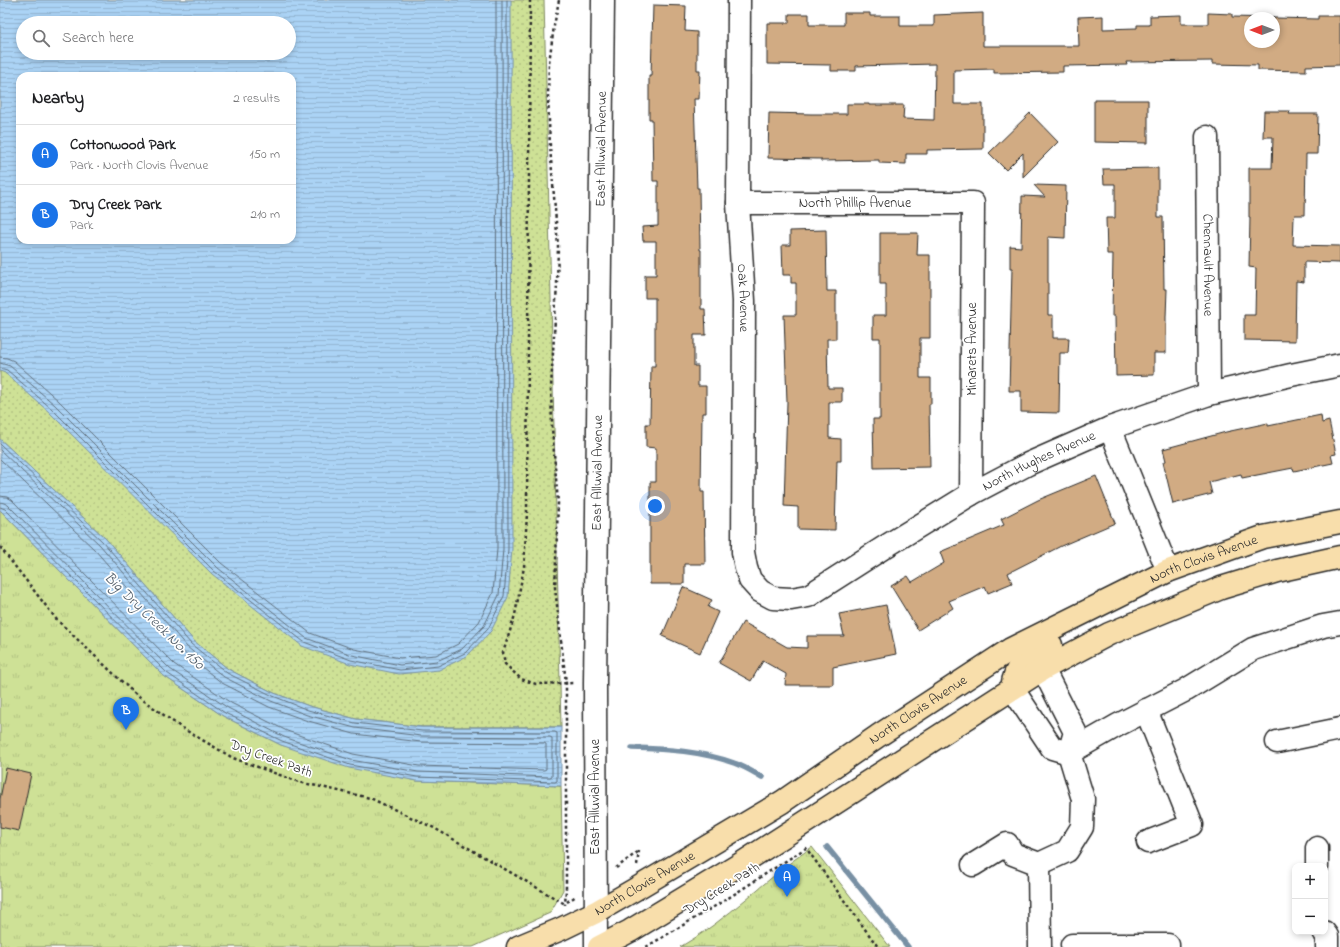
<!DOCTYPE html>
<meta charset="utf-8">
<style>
:root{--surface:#fff;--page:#f6f6f6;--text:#202124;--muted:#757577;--line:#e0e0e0;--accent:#1a73e8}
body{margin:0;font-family:"Indie Flower",sans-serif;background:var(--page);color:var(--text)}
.controls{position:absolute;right:12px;bottom:12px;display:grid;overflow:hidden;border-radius:8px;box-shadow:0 2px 6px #0003}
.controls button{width:36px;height:36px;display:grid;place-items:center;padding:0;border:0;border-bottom:1px solid var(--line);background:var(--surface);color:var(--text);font:20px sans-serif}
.compass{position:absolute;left:1244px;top:12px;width:36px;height:36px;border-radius:50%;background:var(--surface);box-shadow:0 2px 6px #0003;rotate:270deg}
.you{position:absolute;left:655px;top:506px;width:14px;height:14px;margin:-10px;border:3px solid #fff;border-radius:50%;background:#1a73e8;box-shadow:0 0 0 6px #1a73e833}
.badge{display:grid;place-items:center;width:26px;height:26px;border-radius:50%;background:var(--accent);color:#fff;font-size:13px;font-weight:700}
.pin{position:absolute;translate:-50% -33px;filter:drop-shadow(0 1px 2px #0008)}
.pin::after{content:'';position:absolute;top:21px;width:14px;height:12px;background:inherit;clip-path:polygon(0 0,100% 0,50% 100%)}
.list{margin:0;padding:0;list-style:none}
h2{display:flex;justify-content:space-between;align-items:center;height:52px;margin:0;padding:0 16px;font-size:17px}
h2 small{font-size:13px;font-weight:400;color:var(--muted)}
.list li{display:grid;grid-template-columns:26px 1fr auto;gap:12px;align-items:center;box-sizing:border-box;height:60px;padding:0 16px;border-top:1px solid var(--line)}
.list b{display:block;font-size:15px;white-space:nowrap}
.list p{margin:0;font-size:13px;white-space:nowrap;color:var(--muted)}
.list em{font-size:13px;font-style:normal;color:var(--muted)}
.icon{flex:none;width:22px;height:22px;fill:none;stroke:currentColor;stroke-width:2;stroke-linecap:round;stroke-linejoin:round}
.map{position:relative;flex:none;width:1340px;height:947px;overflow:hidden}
.search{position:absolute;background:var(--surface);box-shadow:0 2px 6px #0003;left:16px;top:16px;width:280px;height:44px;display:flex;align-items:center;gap:10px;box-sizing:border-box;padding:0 14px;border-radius:22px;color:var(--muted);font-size:15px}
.panel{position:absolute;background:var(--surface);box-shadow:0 2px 6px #0003;left:16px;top:72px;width:280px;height:172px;border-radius:12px}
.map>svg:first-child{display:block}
.grass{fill:url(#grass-dots);stroke:#7c8660;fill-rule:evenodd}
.park{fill:url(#park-tufts);stroke:#7c8660}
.water{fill:url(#water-rules);stroke:#7890a4;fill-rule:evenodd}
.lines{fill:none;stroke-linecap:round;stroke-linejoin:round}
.shore{stroke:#5e6e7c;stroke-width:1}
.stream{stroke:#7890a4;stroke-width:5.5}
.building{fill:#d1ab83;stroke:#2b2b2b;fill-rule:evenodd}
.minor-casing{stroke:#2b2b2b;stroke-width:25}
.major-casing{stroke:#2b2b2b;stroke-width:25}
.path{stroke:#2b2b2b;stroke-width:2.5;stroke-dasharray:3 3;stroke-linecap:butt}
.minor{stroke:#fff;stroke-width:22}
.major{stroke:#f8deab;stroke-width:22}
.labels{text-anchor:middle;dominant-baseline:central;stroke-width:3.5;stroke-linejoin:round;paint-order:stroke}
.street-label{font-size:14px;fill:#2b2b2b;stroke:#fff}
.water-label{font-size:15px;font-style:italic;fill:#515d68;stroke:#fff}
</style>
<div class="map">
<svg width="1340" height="947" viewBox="0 0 1340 947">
<defs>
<pattern id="grass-dots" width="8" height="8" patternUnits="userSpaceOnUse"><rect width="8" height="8" fill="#cee196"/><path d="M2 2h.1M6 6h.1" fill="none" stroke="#b1c181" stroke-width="1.8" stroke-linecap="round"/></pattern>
<pattern id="park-tufts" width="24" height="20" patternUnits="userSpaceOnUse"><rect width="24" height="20" fill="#cee196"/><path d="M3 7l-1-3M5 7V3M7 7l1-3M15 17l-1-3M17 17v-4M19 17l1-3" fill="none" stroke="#b1c181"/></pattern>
<pattern id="water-rules" width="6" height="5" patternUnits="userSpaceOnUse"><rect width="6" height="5" fill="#abd3f5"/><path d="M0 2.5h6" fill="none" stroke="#93b5d2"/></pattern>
</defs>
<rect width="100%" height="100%" fill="#fff"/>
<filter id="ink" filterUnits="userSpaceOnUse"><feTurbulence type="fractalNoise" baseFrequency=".025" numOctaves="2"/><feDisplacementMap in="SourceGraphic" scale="8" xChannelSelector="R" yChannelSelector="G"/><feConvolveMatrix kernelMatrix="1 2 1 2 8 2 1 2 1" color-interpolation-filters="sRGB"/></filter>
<g filter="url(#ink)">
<path class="grass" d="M0,0h544l17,727h-139l-66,-8 -47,-13 -35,-13 -46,-24 -34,-28 -88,-102 -106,-100zM23,23h266v30h-266zM20,76h272v164h-272z"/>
<g class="park">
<path d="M0,510l164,166 59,40 58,29 136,36 144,5 2,104 -13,23 -77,34h-473z"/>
<path d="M812,847l78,100h-210c48,-27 86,-69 132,-100z"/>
</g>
<g class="water">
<path d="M0,0h511l1,549 -4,48 -17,34 -24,25 -28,14 -40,4 -49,-10 -48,-18 -90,-72 -163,-162 -44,-39 -5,-2zM23,23h266v30h-266zM20,76h272v164h-272z"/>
<path d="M0,439l106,100 88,102 34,28 46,24 35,13 47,13 66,8h139v59l-144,-5 -68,-13 -68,-23 -58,-29 -59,-40 -164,-166z"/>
</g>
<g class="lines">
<g class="shore">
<path d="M0,357l7,1 7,3 45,40 162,162 89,70 44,16 46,9 36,-3 22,-11 21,-22 14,-29 4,-44 -1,-549"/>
<path d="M0,363l10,3 45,39 163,163 88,70 46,17 48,10 37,-4 25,-12 22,-23 15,-31 4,-46 -1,-549"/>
<path d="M0,368l7,2 45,39 162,162 90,71 47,18 49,10 38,-4 27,-13 23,-24 16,-33 4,-47 -1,-549"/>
<path d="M0,444l103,98 88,102 36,29 46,23 35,14 47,13 67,8 133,1 2,1v48l-2,1 -138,-5 -67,-12 -68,-24 -57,-28 -58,-40 -162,-164 -5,-2"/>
<path d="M0,450l100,95 87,102 37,30 47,24 36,14 48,13 66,8 129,1 2,1v38l-2,1 -132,-5 -67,-12 -67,-23 -56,-29 -58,-39 -162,-164 -4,-2 -4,-1"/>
<path d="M0,459l95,91 88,102 39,31 47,24 36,13 49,14 67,8 123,1 2,1v25l-2,1 -125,-4 -66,-12 -66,-23 -56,-28 -57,-39 -162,-164 -5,-3 -7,-1"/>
</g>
<g class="stream">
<path d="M632,748c35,1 69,3 102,15 9,3 19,9 28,14"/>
<path d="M827,847l81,100"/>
</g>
</g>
<g class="building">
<path d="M653,5l33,1 -1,25 12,1v38h3l-1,29h-5l3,89h2l1,62h1v59h4l1,26h-12v31h4v20h8v27h-4l-1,79h3l1,72h-21v20h-34v-102h6v-34l-10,-1v-23h4l1,-58h4v-68h-10v-23h11v-34h-13l-1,-14 16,-1v-45h-5l-1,-62h-3v-43h2z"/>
<path d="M844,13h26v3h30v10h34v-11l49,-2v33h96l-1,-29 25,-1v13l34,-1v-3h13v-9l31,-1v9h27v-11l24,1v3l86,2v-3h22v49l-34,1v5l-48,-1v-5l-46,-1v-3l-86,1 1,3 -64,1v6l-69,1v-4l-40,1v34h29v45l-56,1v4h-21v10l-27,-1v-3l-58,1v-2l-53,-1 1,-45 42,1h36v-10h22v1h35l-1,14 31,1 1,-56 -79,2v5h-25v-6l-64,-1v-41h22v-9h20v11h35zM1250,18h24v24h-24z"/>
<path d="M1094,100h54v43l-54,-1z"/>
<path d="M1264,111h26l-1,3h29l-1,40h-11l-1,61h-10l-1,2 -1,28 47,1v17l-36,-1v20l-8,-1 -1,60 -51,-1v-25h11l1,-47 -7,-1 1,-50h-1v-49h23l1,-31h-10z"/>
<path d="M1030,113l28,29 -35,35v-24l-17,17 -17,-17z"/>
<path d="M1158,168v49h5l1,72h3l-1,28v36h-12v22l-38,1 -1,-60h-3l1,-62h-6l-1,-36h9v-34h-11l-1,-15z"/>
<path d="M1034,185l32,1 -1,52 -17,-1v78h5v23h16l-1,15h-8l-1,60 -38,-1v-21h-12l3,-123h-2v-22l11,1 1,-51 23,1z"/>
<path d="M826,230l1,61h9v48h-9l1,49h14v14h-13v36l12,1v22h-4l-2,69 -37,-1v-22l-14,-1 3,-104 -3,-87h12v-32h-5v-8h-8l-1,-30h8v-14z"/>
<path d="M880,233h38l-1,22h13v83h-10v40h11v26h-2l1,63 -56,1 -1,-49h7v-81h-7v-23h13v-31h-6z"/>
<path d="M1321,415l1,8 7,-2 7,33 -5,1 2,8 -39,8 -1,-3 -51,10 -1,-4 -32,8 3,12 -39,10 -10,-42 3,-1 -3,-12 63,-17 42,-9v3z"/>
<path d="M1096,476l19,47 -54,23 -53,27 4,10 -24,10 -3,-7 -36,15 4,7 -35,22 -27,-44 17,-10 4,6 32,-19 -4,-11 64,-27 -3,-6 37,-19z"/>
<path d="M683,587l29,13 -4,7 10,5 -18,41 -38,-17z"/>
<path d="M886,605l10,49 -63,13v18h-48l1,-11 -23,-13 -12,20 -32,-18 24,-41 44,25 20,1v-12h37l-5,-22z"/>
<path d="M6,768l25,6 -12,57 -19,-4v-28z"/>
</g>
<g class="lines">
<g class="minor-casing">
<g id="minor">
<path id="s1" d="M739,0l-1,203 6,98 -1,251 3,16 4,12 10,11 13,7 18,1 17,-3 75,-48 88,-54 57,-30 82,-36 99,-34 82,-19 49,-10"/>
<path id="s2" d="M1207,137l2,257"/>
<path id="s3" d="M738,203h235l-2,291"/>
<path d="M1110,428l58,143"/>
<path d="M1012,688l40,60 17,5 6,-21 -32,-63"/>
<path d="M1146,710l46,115 -44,17"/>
<path d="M1277,742l63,-13"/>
<path d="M1317,848v18"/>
<path d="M1039,864l1,83"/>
<path d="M973,865l34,-21 6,10 26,10 28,-13 15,-24 1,-28 -14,-46 49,-28 68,-35 67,-41 70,-23 17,-3"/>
<path d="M1324,932l3,4v11"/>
<path d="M1072,945h96v2"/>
<path id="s4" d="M596,947l-1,-264 8,-683"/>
</g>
</g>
<g class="major-casing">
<g id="major">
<path d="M1012,688c3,-27 17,-31 39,-43"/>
<path id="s5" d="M518,947l43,-18 35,-17 38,-22 148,-88 96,-66 133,-87 157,-78 95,-34 77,-15"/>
<path d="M599,947l31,-16 109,-66 304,-196 66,-35 112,-46 56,-17 63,-14"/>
</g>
</g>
<g class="path">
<path d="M530,0l-3,513 -3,54 -9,48 -12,38 2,11 16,15 15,5 39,-1"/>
<path d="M559,0l-5,26 -5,37 -1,32 2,52 8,99 -1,38 -6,103 1,41 6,75 -3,85 11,95v206l-1,16"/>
<path d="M0,547l57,73 79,75 46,33 51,30 66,24 71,16 64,30 131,76"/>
<path d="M637,865l2,-14"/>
<path d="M616,868l23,-17"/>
<path d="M567,902l9,-6"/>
<path d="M646,947l76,-45 84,-54 72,99"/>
</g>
<use href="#minor" class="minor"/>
<use href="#major" class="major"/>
</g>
</g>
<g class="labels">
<g class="street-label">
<text stroke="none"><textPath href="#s4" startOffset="798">East Alluvial Avenue</textPath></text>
<text stroke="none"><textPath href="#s3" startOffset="117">North Phillip Avenue</textPath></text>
<text stroke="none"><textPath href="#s2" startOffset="128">Chennault Avenue</textPath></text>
<text stroke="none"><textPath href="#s1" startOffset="298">Oak Avenue</textPath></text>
<text transform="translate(972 349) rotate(-90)">Minarets Avenue</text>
<text stroke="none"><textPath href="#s1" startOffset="914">North Hughes Avenue</textPath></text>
<text stroke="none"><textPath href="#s4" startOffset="474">East Alluvial Avenue</textPath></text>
<text stroke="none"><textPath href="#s5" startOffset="790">North Clovis Avenue</textPath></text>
<text stroke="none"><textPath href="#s5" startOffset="466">North Clovis Avenue</textPath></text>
<text transform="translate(271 759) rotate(20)">Dry Creek Path</text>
<text transform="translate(595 797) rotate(-90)">East Alluvial Avenue</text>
<text stroke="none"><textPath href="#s5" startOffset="142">North Clovis Avenue</textPath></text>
<text transform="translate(722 889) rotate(-32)">Dry Creek Path</text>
</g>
<g class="water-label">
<text transform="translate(154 621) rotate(44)">Big Dry Creek No. 150</text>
</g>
</g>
</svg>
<div class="controls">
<button>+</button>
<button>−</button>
</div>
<svg class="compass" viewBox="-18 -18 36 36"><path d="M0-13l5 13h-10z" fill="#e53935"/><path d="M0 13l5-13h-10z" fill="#757577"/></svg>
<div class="you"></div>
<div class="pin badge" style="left:787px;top:897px">A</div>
<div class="pin badge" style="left:126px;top:730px">B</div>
<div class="search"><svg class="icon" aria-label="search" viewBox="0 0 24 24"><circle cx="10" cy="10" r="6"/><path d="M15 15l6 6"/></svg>Search here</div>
<section class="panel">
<h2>Nearby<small>2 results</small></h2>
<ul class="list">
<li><span class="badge">A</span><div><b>Cottonwood Park</b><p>Park · North Clovis Avenue</p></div><em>150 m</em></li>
<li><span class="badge">B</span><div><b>Dry Creek Park</b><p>Park</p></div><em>210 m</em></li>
</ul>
</section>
</div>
